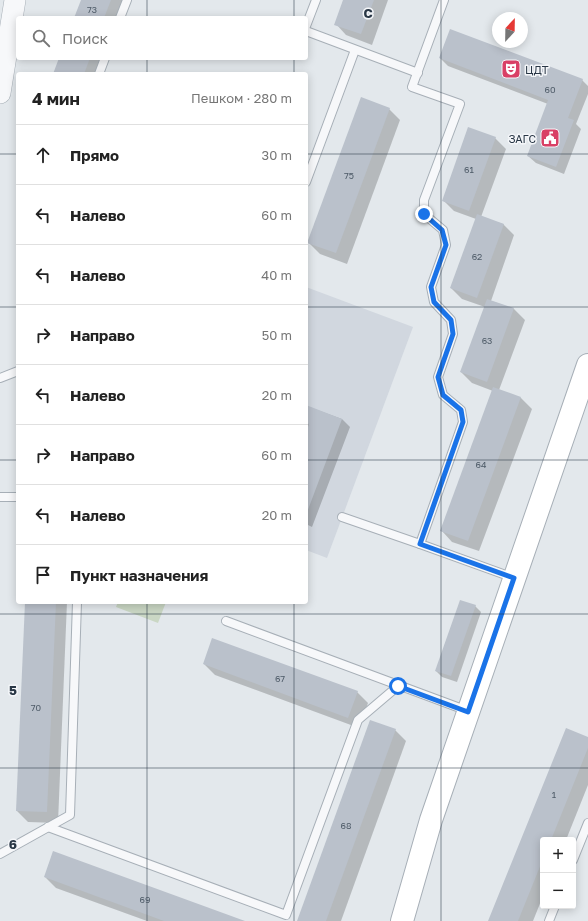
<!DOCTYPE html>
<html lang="ru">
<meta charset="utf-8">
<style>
:root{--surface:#fff;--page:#f6f6f6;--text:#222;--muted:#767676;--line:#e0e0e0}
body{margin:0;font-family:"Golos Text",sans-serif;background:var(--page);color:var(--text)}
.controls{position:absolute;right:12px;bottom:12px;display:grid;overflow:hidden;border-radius:4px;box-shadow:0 2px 10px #0003}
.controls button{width:36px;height:36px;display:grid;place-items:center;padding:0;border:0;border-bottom:1px solid var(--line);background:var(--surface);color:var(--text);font:20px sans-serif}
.compass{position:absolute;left:492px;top:12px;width:36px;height:36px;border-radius:50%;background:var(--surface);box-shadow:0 2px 10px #0003;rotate:22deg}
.stop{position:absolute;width:12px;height:12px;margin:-9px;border:3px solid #1a73e8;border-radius:50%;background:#fff}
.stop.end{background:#1a73e8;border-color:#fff;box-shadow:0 1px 4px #0008}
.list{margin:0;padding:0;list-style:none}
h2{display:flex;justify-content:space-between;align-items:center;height:52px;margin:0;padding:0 16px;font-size:17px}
h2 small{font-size:13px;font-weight:400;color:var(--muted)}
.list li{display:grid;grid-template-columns:26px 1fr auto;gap:12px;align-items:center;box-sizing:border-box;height:60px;padding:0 16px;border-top:1px solid var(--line)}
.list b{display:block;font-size:15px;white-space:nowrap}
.list em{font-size:13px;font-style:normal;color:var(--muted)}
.icon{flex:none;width:22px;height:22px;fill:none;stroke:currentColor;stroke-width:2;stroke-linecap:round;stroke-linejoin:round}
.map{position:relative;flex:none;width:588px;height:921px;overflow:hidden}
.search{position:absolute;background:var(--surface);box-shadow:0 2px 10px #0003;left:16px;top:16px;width:292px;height:44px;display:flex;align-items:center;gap:10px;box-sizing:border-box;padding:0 14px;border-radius:4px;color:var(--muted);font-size:15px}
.panel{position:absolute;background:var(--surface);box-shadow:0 2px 10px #0003;left:16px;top:72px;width:292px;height:532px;border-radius:4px}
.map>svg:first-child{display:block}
.built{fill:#d1d7df}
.green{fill:#cad7c4}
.shadow{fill:#0003}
.building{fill:#bac1cb}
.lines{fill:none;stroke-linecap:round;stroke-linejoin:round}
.service-casing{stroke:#a7afb7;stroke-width:10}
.tertiary-casing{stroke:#a7afb7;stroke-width:22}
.secondary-casing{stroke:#a7afb7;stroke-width:24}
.service{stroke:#f7f8fa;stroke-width:8}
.tertiary{stroke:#f7f8fa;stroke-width:21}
.secondary{stroke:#fff;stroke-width:22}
.route{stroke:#1a73e8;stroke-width:5}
.grid{fill:none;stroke:#293746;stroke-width:1;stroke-opacity:0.55}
.labels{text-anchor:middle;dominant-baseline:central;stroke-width:3;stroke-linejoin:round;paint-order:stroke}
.number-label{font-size:9px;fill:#4d5a67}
.poi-label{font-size:11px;fill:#293746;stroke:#f4f6f9;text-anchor:start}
.grid-label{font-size:13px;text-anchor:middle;font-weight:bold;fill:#293746;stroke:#f4f6f9;stroke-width:3;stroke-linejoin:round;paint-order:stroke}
</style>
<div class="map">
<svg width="588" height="921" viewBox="0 0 588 921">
<rect width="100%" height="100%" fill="#e3e8ec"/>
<path class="built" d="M306,287l107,40 -86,231 -21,-8z"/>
<path class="green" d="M118,602h48l-8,21 -42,-16z"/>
<g class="shadow">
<path d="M82,0h44l-7,18h-44z"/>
<path d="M344,0h44l-16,45 -26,-10 -10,-11z"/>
<path d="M60,58h44l-6,16h-44z"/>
<path d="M440,58l142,22 6,6v8l-12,30 5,5 -17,45 -28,-11 -8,-7 20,-52 -100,-38z"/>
<path d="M389,109l11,11 -53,144 -27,-10 -11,-11z"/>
<path d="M495,138l11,11 -25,68 22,7 11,11 -23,66 23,8 11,11 -26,70 22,8 11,11 -53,142 -27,-9 -10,-11 51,-140 -21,-8 -11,-11 24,-65 -23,-8 -11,-11 25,-69 -22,-8 -11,-11z"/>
<path d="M306,406l36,13 8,8 -38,100 -6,-3v-88l3,-8 -3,-1z"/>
<path d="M26,602h41l-9,221 -30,-1 -11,-11z"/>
<path d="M475,606l6,6 -24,70 -15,-5 -6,-6z"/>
<path d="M204,664l153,28 11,11 -9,25 -144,-53z"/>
<path d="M395,730l11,11 -65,180h-43z"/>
<path d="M588,738v47l-22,55h-23v56l-10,25h-44z"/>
<path d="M45,877l198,44h-96l-91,-33z"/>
</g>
<g class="building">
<path d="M81,0h30l-7,18h-30z"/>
<path d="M343,0h31l-13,34 -27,-9z"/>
<path d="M450,29l133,50 -15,39 6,2 -18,47 -29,-11 21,-56 -109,-42z"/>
<path d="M59,58h31l-6,16h-31z"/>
<path d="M361,97l29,11 -54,145 -29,-10z"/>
<path d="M468,127l28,10 -27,74 -27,-10z"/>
<path d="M477,214l27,10 -27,74 -27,-10z"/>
<path d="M487,299l27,9 -27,74 -27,-10z"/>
<path d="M493,387l28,10 -53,144 -28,-10z"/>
<path d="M306,405l36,14 -36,96v-82l3,-9 -3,-1z"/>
<path d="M460,600l16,5 -25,71 -16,-5z"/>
<path d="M25,602h31l-9,210 -31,-1z"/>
<path d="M212,638l146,53 -10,27 -145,-54z"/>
<path d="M370,720l26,9 -70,192h-29z"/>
<path d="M566,728l22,9v11l-37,92h-8v19l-25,62h-30z"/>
<path d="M53,851l192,70h-81l-120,-44z"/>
</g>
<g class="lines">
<g class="service-casing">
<g id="service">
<path d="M444,0l-32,87 48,17 -36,96v14l19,16 3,15 -15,42 3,15 17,18 2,14 -15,43 5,18 18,15 2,12 -43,122 94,34"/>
<path d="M120,18l7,-18"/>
<path d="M306,26l10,-26"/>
<path d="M306,31l112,42"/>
<path d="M99,74l6,-16"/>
<path d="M306,182l49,-132"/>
<path d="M0,378l18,-7"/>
<path d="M0,497h18"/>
<path d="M342,517l78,27"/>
<path d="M226,621l242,90"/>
<path d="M48,827l238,88 72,-195 40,-34"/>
<path d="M0,854l70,-39 7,-213"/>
<path d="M573,860l15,-37"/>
<path d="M549,921l6,-15"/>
</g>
</g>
<g class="tertiary-casing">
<path id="tertiary" d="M0,93l15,-93"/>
</g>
<g class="secondary-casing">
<path id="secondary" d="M402,921l29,-101 157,-455"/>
</g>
<use href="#service" class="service"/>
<use href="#tertiary" class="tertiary"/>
<use href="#secondary" class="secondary"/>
</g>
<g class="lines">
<path class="route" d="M398,686l70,26 46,-134 -94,-34 43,-122 -2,-12 -18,-15 -5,-18 15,-43 -2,-14 -17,-18 -3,-15 15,-42 -4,-15 -18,-16"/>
</g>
<path class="grid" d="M147,0v18M294,0v18M441,0v921M147,58v16M294,58v16M0,154h18M306,154h282M0,307h18M306,307h282M0,460h18M306,460h282M147,602v319M294,602v319M0,614h588M0,768h588"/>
<defs>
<g id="theatre-square" transform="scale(1)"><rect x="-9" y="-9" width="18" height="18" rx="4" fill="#d94066" stroke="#f4f6f9"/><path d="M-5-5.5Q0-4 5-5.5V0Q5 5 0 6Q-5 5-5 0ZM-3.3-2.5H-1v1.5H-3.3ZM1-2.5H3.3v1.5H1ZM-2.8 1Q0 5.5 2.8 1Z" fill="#fff"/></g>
<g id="civic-square" transform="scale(1)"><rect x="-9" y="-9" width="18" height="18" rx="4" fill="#d94066" stroke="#f4f6f9"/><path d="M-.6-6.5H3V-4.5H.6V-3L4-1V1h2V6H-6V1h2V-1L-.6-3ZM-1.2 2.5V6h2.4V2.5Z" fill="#fff"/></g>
</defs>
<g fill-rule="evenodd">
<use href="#theatre-square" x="511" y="69"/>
<use href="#civic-square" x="550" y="138"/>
</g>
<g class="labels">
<g class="number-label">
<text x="92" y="9">73</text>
<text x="550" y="89">60</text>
<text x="469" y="169">61</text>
<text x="349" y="175">75</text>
<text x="477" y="256">62</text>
<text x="487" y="340">63</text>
<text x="481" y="464">64</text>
<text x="280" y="678">67</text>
<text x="36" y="707">70</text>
<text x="554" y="794">1</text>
<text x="346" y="825">68</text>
<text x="145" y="899">69</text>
</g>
<g class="poi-label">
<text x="525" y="69">ЦДТ</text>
<text x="536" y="138" text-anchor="end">ЗАГС</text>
</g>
</g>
<g class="grid-label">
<text x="368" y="18">C</text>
<text x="13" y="695">5</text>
<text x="13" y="849">6</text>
</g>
</svg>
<div class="controls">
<button>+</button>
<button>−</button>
</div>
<svg class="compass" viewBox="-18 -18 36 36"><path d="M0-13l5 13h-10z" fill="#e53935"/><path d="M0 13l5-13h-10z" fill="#767676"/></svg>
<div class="stop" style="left:398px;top:686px"></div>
<div class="stop end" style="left:424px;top:214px"></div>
<div class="search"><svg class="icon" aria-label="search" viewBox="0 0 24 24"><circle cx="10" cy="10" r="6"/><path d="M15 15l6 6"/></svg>Поиск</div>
<section class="panel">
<h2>4 мин<small>Пешком · 280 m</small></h2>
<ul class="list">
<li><svg class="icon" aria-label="ahead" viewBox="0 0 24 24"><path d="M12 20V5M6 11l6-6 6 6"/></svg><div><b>Прямо</b></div><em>30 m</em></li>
<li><svg class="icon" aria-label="left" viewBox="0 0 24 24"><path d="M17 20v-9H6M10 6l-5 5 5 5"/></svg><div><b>Налево</b></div><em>60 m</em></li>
<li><svg class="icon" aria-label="left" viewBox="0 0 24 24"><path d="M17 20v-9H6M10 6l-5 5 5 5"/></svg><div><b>Налево</b></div><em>40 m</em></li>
<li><svg class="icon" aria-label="right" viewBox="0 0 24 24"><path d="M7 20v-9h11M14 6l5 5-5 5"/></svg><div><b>Направо</b></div><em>50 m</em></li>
<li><svg class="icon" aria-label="left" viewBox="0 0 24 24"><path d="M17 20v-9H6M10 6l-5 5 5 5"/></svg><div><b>Налево</b></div><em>20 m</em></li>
<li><svg class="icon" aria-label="right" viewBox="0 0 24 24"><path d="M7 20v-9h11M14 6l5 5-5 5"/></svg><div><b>Направо</b></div><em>60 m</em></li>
<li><svg class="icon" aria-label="left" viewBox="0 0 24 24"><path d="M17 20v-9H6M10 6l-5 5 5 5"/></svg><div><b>Налево</b></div><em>20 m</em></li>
<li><svg class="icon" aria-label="arrive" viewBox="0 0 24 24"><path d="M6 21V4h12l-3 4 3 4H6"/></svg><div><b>Пункт назначения</b></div></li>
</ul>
</section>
</div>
